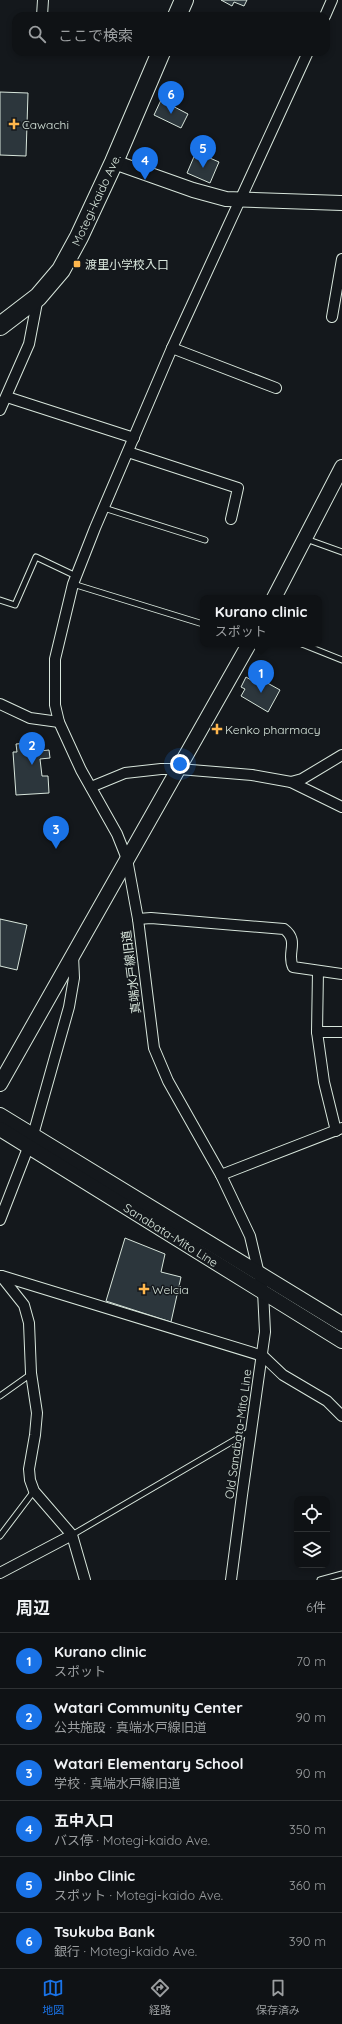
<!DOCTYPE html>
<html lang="ja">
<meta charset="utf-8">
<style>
:root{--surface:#0f1215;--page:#181b1e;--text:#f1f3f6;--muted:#9b9ea0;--line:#2f3234;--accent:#1a73e8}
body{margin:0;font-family:Quicksand,"Noto Sans JP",sans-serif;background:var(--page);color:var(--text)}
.controls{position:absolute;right:12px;bottom:12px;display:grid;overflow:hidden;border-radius:8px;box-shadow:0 2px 6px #0003}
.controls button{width:36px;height:36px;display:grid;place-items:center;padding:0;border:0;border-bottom:1px solid var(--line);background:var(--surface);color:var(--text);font:20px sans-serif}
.you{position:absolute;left:180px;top:764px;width:14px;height:14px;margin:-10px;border:3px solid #fff;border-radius:50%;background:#1a73e8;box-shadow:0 0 0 6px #1a73e833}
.badge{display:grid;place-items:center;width:26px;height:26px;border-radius:50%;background:var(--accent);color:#fff;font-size:13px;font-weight:700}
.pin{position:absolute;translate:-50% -33px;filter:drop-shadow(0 1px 2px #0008)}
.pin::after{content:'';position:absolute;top:21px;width:14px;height:12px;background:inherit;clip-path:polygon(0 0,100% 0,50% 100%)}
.popup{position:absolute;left:200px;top:595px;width:122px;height:52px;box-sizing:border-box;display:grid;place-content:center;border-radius:8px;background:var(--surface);filter:drop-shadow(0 1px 3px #0005);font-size:13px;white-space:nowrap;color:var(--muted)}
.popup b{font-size:15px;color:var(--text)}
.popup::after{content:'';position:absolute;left:50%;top:100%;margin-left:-8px;border:8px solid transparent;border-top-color:var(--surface)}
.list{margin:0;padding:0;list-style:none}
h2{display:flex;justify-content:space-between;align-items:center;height:52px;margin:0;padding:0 16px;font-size:17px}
h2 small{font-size:13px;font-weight:400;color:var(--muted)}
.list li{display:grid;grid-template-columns:26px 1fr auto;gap:12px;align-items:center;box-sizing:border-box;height:56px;padding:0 16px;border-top:1px solid var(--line)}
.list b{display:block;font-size:15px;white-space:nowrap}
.list p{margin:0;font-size:13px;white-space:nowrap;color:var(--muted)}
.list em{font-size:13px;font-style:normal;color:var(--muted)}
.icon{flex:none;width:22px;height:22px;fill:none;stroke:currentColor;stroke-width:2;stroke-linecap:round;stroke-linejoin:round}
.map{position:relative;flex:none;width:342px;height:1580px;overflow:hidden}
.search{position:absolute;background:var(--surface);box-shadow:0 2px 6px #0003;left:12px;right:12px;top:12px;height:44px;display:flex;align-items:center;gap:10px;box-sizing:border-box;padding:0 14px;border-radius:12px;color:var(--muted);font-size:15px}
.sheet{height:388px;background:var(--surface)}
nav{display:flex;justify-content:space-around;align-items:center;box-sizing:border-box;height:56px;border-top:1px solid var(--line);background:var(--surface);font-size:11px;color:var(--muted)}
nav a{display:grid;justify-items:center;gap:2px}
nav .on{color:var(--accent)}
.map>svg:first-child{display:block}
.building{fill:#2c363c;stroke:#d8e6dc}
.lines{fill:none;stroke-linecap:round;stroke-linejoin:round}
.lane-casing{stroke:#d8e6dc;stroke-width:7}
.street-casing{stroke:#d8e6dc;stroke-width:12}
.secondary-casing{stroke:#d8e6dc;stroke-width:16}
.highway-casing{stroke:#d8e6dc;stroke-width:20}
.lane{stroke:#14181c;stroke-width:5}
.street{stroke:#14181c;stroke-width:10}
.secondary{stroke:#14181c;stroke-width:14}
.highway{stroke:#14181c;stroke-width:18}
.poi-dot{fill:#ffb74d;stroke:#14181c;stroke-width:1.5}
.labels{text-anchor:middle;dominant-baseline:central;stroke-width:3;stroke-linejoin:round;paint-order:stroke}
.poi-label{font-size:12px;fill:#d8e6dc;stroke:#14181c;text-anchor:start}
.street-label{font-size:12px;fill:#d8e6dc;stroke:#14181c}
</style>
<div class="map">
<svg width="342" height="1580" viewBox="0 0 342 1580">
<rect width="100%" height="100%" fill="#14181c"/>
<g class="building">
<path d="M221,0h26l-3,6 -10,-4 -2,4z"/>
<path d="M0,92l28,1 -2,63 -26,-1z"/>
<path d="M161,100l27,14 -7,14 -27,-13z"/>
<path d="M196,152l23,10 -9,21 -23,-10z"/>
<path d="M253,675l27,15 -12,22 -27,-16 4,-7 -4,-2 5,-10 5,3z"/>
<path d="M40,742v9l9,-1 1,8 -10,1 2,17h6l1,17 -33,2 -3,-43h4l-1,-8z"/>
<path d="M0,919l27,6 -10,45 -17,-4z"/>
<path d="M125,1238l40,16 -4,18 20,5 -10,45 -65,-21z"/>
</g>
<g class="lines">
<g class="lane-casing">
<g id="lane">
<path d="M104,508l101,32"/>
<path d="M306,539l36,13"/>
<path d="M73,584l130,40"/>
<path d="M0,600l15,5 21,-48 40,19"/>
<path d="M302,644l40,16"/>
<path d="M0,1396l31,-22"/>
<path d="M72,1535l178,-104"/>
<path d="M0,1536l34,-45"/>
<path d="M320,1580l22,-6"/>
</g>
</g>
<g class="street-casing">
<g id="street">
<path d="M42,16l1,-16"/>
<path d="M325,16l7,-16"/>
<path d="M332,317l10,-58"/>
<path d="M172,348l104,40"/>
<path d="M7,397l127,41"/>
<path d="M0,410l29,-66 9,-47"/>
<path d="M128,452l110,36 -7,31"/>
<path d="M0,704l30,14 29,4"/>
<path d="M291,782l11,-3 40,-24"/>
<path d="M91,787l34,-14 36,-4h18l73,6 39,7 51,25"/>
<path d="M138,919l13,-1 133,11c16,12 2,24 9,38l49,7"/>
<path d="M318,971l-1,61 7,50 12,49"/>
<path d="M317,1032h25"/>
<path d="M221,1175l121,-47"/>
<path d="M0,1220l33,-85 36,-128 5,-29 -1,-23"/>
<path d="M1,1276l23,29 5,18 2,50 6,40 -2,22 -6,34 1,11 4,11 38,44 13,45"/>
<path d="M2,1276l261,80 20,19 44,26 15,15"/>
<path d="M0,1573l72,-38"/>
<path d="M231,1580l11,-85 23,-163 -2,-41 -13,-55 -29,-61 -53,-94 -14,-33 -16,-129 -11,-60 -10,-25 -36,-64 -22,-48 -4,-17v-46l18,-75 22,-56 77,-180 136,-296"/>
</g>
</g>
<g class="secondary-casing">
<g id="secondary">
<path d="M114,162l79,28 33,9 116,4"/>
<path d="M274,598l68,-131"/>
<path d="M0,1084l249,-440"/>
<path d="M0,1115l342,209"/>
<path d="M0,1129l342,212"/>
</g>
</g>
<g class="highway-casing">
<g id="highway">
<path d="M177,16l7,-16"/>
<path d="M0,326l38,-29 23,-27 18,-33 35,-75 47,-110"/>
</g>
</g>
<use href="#lane" class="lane"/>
<use href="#street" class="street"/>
<use href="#secondary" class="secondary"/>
<use href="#highway" class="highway"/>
</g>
<g class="poi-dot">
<path d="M12 118h4v4h4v4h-4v4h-4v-4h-4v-4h4z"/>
<rect x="73" y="260" width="8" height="8" rx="2"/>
<path d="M215 723h4v4h4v4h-4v4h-4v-4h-4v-4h4z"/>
<path d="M142 1283h4v4h4v4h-4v4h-4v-4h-4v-4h4z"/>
</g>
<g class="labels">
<g class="poi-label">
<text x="22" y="124">Cawachi</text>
<text x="85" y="264">渡里小学校入口</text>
<text x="225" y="729">Kenko pharmacy</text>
<text x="152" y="1289">Welcia</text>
</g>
<g class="street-label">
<text transform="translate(96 200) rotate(-65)">Motegi-kaido Ave.</text>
<text transform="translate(131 972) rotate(-97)">真端水戸線旧道</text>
<text transform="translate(171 1235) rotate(32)">Sanabata-Mito Line</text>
<text transform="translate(238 1434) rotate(-82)">Old Sanabata-Mito Line</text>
</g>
</g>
</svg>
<div class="controls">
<button><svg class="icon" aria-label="locate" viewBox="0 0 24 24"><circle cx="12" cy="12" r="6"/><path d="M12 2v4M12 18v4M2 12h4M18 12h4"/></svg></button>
<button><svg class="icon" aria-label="layers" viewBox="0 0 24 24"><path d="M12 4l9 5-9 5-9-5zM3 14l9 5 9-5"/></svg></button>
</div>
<div class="you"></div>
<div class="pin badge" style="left:261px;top:693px">1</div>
<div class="popup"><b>Kurano clinic</b>スポット</div>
<div class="pin badge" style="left:32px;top:765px">2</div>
<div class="pin badge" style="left:56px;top:849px">3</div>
<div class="pin badge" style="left:145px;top:180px">4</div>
<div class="pin badge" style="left:203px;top:168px">5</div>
<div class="pin badge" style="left:171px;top:114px">6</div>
<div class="search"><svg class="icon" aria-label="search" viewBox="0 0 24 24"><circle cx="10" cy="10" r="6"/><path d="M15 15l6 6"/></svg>ここで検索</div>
</div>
<section class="sheet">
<h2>周辺<small>6件</small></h2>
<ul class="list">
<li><span class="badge">1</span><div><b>Kurano clinic</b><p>スポット</p></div><em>70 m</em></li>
<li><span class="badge">2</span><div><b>Watari Community Center</b><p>公共施設 · 真端水戸線旧道</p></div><em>90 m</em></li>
<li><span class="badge">3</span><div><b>Watari Elementary School</b><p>学校 · 真端水戸線旧道</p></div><em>90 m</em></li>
<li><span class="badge">4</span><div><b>五中入口</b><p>バス停 · Motegi-kaido Ave.</p></div><em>350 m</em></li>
<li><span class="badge">5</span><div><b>Jinbo Clinic</b><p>スポット · Motegi-kaido Ave.</p></div><em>360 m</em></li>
<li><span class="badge">6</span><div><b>Tsukuba Bank</b><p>銀行 · Motegi-kaido Ave.</p></div><em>390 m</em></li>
</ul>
</section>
<nav>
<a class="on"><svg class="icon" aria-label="map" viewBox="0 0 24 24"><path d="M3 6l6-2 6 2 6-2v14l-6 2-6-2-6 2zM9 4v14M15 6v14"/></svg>地図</a>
<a><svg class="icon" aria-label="directions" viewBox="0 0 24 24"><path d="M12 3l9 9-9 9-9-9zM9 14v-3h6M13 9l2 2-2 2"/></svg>経路</a>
<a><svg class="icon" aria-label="saved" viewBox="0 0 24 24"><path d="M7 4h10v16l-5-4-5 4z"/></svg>保存済み</a>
</nav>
